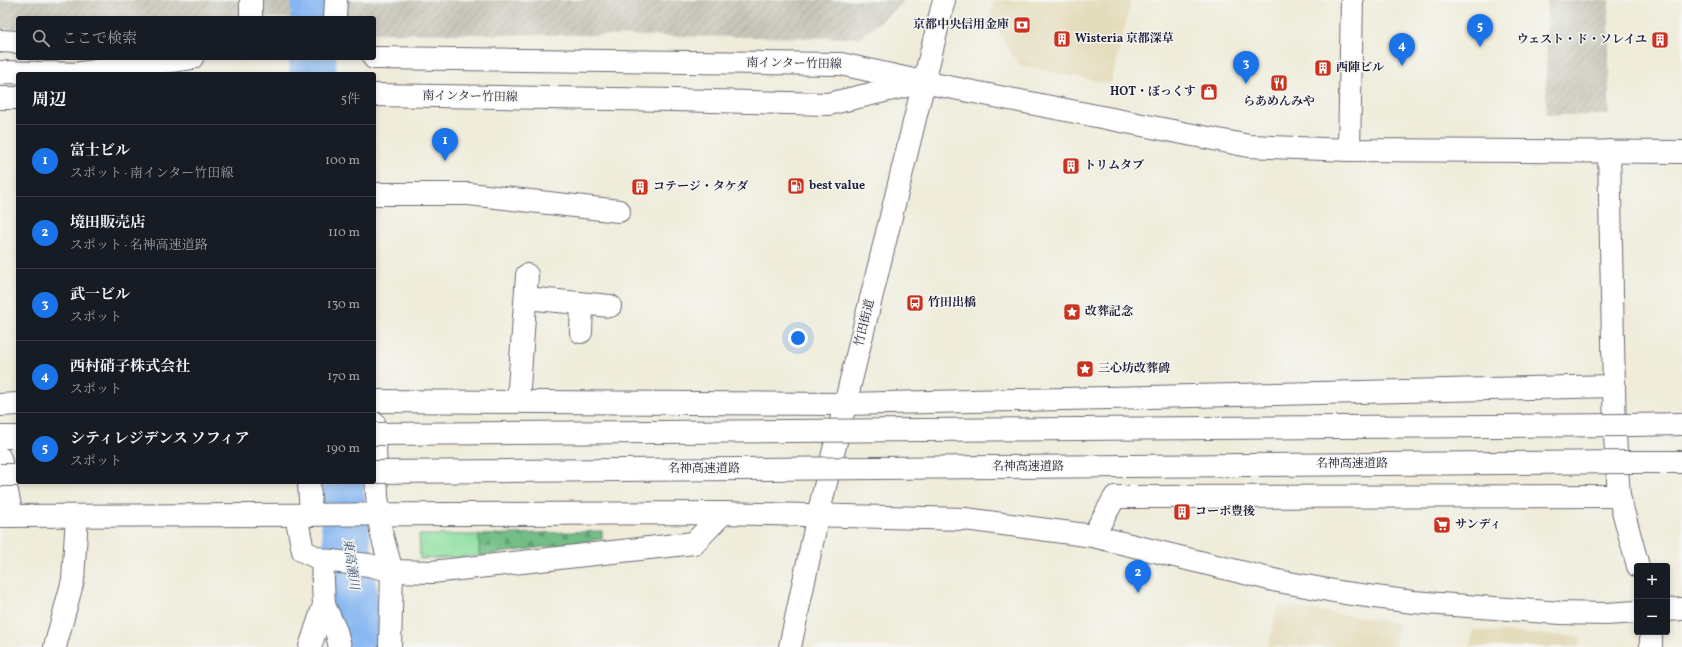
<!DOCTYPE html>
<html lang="ja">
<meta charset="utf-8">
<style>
:root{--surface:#171b24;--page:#20242c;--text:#f1f3f6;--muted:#9ea1a6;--line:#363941;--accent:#1a73e8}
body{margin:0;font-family:Vollkorn,"Noto Serif JP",serif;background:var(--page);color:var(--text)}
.controls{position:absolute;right:12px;bottom:12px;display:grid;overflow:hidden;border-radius:4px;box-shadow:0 2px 6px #0003}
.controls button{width:36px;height:36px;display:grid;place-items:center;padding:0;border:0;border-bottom:1px solid var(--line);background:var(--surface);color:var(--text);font:20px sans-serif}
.you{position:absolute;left:798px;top:338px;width:14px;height:14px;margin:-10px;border:3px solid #fff;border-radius:50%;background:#1a73e8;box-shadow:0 0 0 6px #1a73e833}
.badge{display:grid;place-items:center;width:26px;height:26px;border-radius:50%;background:var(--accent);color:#fff;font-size:13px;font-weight:700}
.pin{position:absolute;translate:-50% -33px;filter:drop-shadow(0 1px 2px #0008)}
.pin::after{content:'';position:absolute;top:21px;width:14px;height:12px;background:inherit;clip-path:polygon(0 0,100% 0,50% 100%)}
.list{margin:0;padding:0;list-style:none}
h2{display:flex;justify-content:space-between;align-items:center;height:52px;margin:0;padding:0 16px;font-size:17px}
h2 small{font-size:13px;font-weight:400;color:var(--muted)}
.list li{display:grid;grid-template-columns:26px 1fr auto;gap:12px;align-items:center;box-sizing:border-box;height:72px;padding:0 16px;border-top:1px solid var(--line)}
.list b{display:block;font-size:15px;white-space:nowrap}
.list p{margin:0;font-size:13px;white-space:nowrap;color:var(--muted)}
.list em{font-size:13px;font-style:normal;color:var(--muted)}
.icon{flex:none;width:22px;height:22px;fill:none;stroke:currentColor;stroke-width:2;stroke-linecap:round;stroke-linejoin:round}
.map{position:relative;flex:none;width:1682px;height:647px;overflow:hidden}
.search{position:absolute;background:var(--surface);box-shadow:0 2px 6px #0003;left:16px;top:16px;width:360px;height:44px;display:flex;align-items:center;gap:10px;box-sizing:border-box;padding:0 14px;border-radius:4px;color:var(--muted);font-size:15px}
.panel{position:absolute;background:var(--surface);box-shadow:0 2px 6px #0003;left:16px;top:72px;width:360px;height:412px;border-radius:4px}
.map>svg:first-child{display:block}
.built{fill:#e3dbba}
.industrial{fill:url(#industrial-furrows)}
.forest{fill:url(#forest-firs);stroke:#4a7060}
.park{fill:#8ddfa0;stroke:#58806e}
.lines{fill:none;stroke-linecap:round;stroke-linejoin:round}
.river{stroke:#85b6f1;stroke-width:47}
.street-casing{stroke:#6a6973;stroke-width:24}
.secondary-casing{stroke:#6a6973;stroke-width:24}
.primary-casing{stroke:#6a6973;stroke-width:24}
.highway-casing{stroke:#6a6973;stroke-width:24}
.street{stroke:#fff;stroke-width:22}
.secondary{stroke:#fff;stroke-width:22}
.primary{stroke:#fff;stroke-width:22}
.highway{stroke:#fff;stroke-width:22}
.highway-bridge-casing{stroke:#6a6973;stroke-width:24;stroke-linecap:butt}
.highway-bridge{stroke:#fff;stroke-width:22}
.labels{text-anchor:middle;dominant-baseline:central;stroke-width:3;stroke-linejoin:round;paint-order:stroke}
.poi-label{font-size:12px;font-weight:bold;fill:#22223b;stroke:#f6f6f2;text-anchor:start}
.street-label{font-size:12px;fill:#22223b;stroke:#f6f6f2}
.water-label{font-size:13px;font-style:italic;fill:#45567b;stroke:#f6f6f2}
</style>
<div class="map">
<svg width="1682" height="647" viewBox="0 0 1682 647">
<defs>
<pattern id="industrial-furrows" width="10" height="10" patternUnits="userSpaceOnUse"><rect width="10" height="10" fill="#c6c5b8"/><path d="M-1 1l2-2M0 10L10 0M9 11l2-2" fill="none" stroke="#aaa99f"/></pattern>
<pattern id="forest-firs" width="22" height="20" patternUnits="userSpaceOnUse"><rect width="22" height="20" fill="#72be86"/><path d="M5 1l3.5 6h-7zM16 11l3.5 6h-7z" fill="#5d9a6f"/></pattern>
</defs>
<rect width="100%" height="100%" fill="#f6f6f2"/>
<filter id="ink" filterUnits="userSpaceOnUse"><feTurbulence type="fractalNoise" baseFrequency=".025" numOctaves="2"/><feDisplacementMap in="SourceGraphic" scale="8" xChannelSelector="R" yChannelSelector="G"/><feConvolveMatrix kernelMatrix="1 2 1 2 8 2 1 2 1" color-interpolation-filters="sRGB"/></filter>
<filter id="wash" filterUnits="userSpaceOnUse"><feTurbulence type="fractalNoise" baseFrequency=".012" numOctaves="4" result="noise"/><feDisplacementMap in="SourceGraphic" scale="16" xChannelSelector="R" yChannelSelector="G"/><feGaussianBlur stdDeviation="0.9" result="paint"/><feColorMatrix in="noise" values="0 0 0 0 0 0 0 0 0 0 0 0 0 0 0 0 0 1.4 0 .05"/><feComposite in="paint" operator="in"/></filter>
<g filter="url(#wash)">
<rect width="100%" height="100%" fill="#efecda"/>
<g class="built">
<path d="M994,0h137l-20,84 -92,-19 -30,-47z"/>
<path d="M1278,605l121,18 -4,24h-127z"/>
<path d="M1473,630l108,7 -2,10h-109z"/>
</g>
<g class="industrial">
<path d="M0,0h903l-1,4 -43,34 -485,-5v-15h-356v11h-18z"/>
<path d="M1547,0h62v115h-63z"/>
</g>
<path class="forest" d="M602,531v8l-123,17v-21z"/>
<path class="park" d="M419,535h60v21l-59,3z"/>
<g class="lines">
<g class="river">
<path d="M314,18l1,-18"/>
<path d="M313,74v-16"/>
<path d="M339,482l22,165"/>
</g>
</g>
</g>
<g filter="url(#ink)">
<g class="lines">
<g class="street-casing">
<g id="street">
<path d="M335,18l1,-18"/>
<path d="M0,41l18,1"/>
<path d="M0,98h18"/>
<path d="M1349,150l3,-150"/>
<path d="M1609,151l6,285 4,60 19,70"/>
<path d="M374,194h95l150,17"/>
<path d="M526,298l84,8"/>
<path d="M581,332l1,-28"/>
<path d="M374,401l472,3 768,-18"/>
<path d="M518,402l9,-127"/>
<path d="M0,405l18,-1"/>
<path d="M374,423l3,72 4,37 11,39 -2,76"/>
<path d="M0,458l12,58"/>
<path d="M309,482l2,33"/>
<path d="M296,515l7,36 19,9 47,5 23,6 40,1 262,-29 29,-30"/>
<path d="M1093,536l22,-39 504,-1"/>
<path d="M322,560l2,45 12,26 4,16"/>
<path d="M1651,632v15"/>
<path d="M55,647l18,-67 4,-64"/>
<path d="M310,647l14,-42"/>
</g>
</g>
<g class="secondary-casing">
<g id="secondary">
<path d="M251,0v18"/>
<path d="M923,82l326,64 100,4 333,2"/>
<path d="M0,516l723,-3 242,6 128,17 185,45 67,12 68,9 148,11 45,1 31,-2"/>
<path d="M1667,610l15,-1"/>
</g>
</g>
<g class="primary-casing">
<g id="primary">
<path d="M374,58l467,6 77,17"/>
<path d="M0,72l86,2"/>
<path d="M81,73l111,-15"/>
<path d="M374,95l300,5 154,4 95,-22"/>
</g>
</g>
<g class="highway-casing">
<g id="highway">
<path d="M1629,425l53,-1"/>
<path d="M0,437h18"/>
<path d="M1630,462h52"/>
<path d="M790,647l28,-132 126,-515"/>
</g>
</g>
<use href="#street" class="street"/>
<use href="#secondary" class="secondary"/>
<use href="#primary" class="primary"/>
<use href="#highway" class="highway"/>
<g class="highway-bridge-casing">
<g id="highway-bridge">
<path d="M374,434l1255,-9"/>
<path d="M374,472l1256,-10"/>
<path d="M0,475h18"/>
</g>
</g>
<use href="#highway-bridge" class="highway-bridge"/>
</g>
</g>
<defs>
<g id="bank-square" transform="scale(0.9)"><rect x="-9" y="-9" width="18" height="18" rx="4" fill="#c8321e" stroke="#f6f6f2"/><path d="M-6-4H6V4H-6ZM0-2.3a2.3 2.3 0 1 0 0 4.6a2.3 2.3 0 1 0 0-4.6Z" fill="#fff"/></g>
<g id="building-square" transform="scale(0.9)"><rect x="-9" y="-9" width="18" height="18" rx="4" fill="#c8321e" stroke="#f6f6f2"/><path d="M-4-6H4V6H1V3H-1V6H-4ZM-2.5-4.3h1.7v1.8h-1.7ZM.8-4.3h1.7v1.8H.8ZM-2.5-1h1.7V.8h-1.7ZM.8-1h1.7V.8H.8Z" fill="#fff"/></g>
<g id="restaurant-square" transform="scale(0.9)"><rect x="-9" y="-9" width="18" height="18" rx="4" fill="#c8321e" stroke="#f6f6f2"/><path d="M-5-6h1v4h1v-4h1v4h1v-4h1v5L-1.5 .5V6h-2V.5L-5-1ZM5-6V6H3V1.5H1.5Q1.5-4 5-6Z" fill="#fff"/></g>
<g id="shop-square" transform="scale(0.9)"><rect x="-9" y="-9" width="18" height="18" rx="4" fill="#c8321e" stroke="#f6f6f2"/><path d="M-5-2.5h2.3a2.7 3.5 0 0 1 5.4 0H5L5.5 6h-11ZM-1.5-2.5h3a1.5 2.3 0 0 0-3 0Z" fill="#fff"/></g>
<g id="fuel-square" transform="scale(0.9)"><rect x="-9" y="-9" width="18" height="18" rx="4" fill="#c8321e" stroke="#f6f6f2"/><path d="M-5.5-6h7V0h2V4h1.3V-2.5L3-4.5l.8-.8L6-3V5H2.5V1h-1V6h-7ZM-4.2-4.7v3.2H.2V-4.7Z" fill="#fff"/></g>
<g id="bus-square" transform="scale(0.9)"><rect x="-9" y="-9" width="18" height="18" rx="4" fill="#c8321e" stroke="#f6f6f2"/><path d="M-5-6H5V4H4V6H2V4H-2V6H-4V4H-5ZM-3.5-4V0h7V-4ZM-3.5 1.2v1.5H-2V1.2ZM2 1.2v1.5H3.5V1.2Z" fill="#fff"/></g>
<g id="sight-square" transform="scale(0.9)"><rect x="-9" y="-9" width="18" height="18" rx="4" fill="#c8321e" stroke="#f6f6f2"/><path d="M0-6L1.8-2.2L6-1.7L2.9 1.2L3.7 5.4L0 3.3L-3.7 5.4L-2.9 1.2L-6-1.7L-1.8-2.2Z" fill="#fff"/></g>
<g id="supermarket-square" transform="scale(0.9)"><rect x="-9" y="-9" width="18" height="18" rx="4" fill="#c8321e" stroke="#f6f6f2"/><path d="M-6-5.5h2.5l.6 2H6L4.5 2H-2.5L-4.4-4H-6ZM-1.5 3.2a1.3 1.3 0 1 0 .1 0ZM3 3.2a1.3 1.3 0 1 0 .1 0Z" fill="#fff"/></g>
</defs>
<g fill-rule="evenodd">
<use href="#bank-square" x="1022" y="25"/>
<use href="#building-square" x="1062" y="39"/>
<use href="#building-square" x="1660" y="40"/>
<use href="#building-square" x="1323" y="68"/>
<use href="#restaurant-square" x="1279" y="83"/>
<use href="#shop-square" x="1209" y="92"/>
<use href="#building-square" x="1071" y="166"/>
<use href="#fuel-square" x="796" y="186"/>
<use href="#building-square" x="640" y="187"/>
<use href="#bus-square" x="915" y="303"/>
<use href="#sight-square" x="1072" y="312"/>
<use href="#sight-square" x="1085" y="369"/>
<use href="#building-square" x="1182" y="512"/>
<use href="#supermarket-square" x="1442" y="525"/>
</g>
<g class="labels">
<g class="poi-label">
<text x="1009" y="25" text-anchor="end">京都中央信用金庫</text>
<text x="1075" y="39">Wisteria 京都深草</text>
<text x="1647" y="40" text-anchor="end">ウェスト・ド・ソレイユ</text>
<text x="1336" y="68">西陣ビル</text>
<text x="1196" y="92" text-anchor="end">HOT・ぼっくす</text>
<text x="1279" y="102" text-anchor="middle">らあめんみや</text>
<text x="1084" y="166">トリムタブ</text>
<text x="809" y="186">best value</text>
<text x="653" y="187">コテージ・タケダ</text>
<text x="928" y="303">竹田出橋</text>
<text x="1085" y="312">改葬記念</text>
<text x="1098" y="369">三心坊改葬碑</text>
<text x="1195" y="512">コーポ豊後</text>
<text x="1455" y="525">サンディ</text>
</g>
<g class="street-label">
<text transform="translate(794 64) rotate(1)">南インター竹田線</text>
<text transform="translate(470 97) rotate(1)">南インター竹田線</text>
<text transform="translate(865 323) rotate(-76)">竹田街道</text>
<text x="1352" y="464">名神高速道路</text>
<text x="1028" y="467">名神高速道路</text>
<text x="704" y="469">名神高速道路</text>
</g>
<g class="water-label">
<text transform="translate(350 564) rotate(82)">東高瀬川</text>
</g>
</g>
</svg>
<div class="controls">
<button>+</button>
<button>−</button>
</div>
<div class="you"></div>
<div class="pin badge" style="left:445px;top:161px">1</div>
<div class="pin badge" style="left:1138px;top:593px">2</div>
<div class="pin badge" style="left:1246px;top:84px">3</div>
<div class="pin badge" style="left:1402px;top:66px">4</div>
<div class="pin badge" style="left:1480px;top:47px">5</div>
<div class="search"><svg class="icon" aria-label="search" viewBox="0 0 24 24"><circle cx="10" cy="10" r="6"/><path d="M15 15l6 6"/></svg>ここで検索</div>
<section class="panel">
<h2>周辺<small>5件</small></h2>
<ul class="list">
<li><span class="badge">1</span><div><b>富士ビル</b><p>スポット · 南インター竹田線</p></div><em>100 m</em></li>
<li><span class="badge">2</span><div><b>境田販売店</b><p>スポット · 名神高速道路</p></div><em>110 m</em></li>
<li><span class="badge">3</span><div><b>武一ビル</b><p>スポット</p></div><em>130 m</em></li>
<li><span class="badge">4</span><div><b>西村硝子株式会社</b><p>スポット</p></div><em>170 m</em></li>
<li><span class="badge">5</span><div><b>シティレジデンス ソフィア</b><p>スポット</p></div><em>190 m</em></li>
</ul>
</section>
</div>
